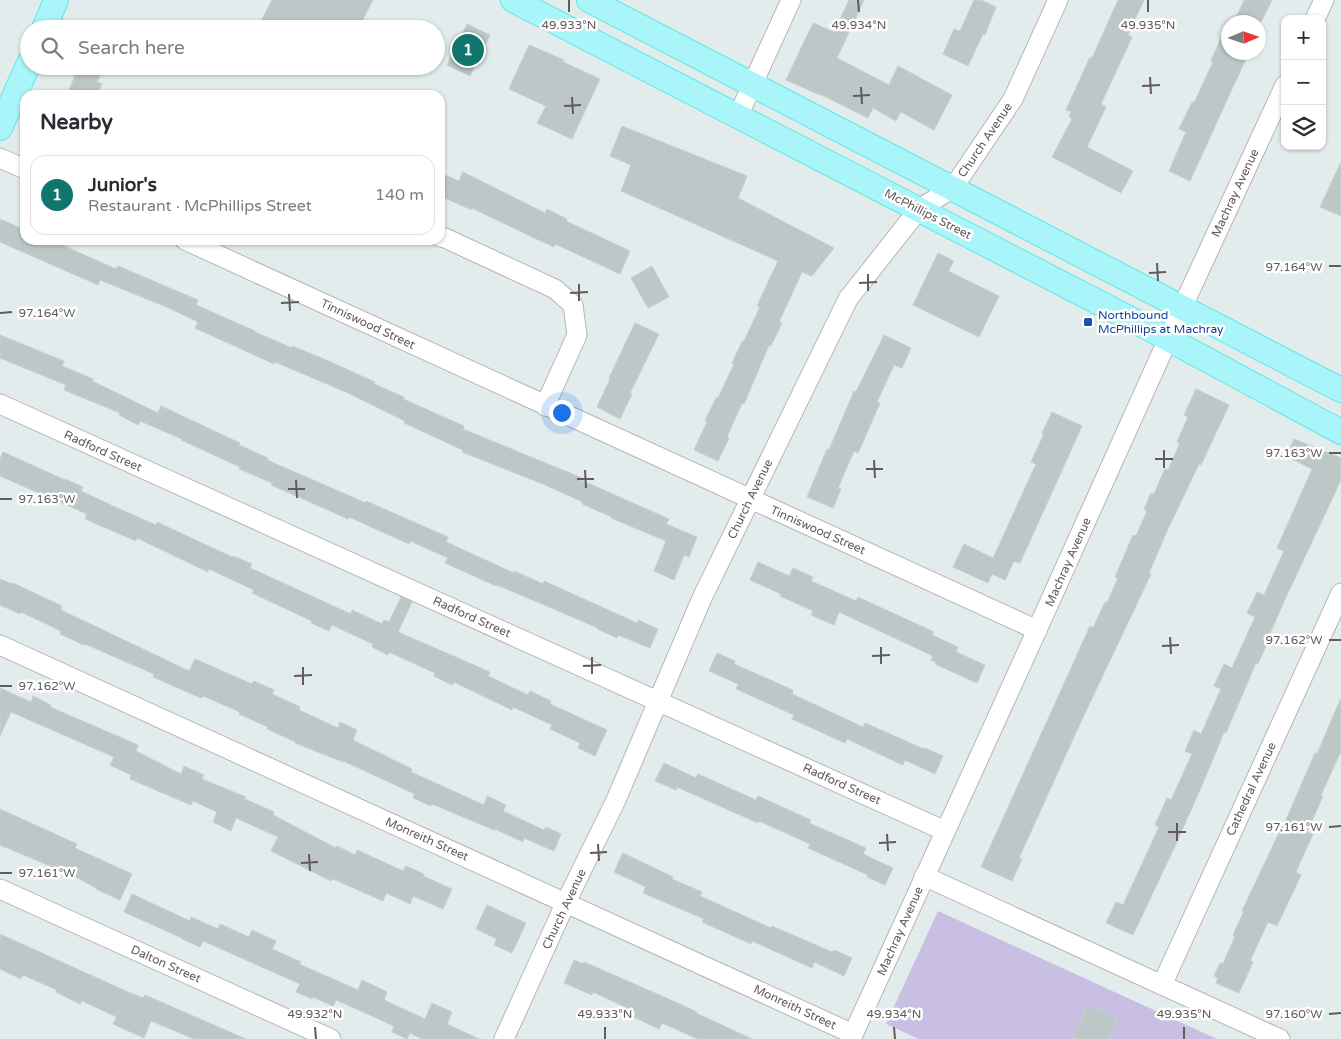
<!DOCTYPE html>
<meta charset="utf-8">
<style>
:root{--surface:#fff;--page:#f2f2f3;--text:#2b2b33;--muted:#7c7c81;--line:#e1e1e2;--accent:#0f766e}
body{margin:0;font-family:"Varela Round",sans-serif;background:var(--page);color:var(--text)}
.controls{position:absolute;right:15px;top:15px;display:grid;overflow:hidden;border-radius:10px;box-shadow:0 1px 4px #0004}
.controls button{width:45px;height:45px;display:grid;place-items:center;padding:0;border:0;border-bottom:1px solid var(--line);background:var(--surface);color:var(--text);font:25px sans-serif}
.compass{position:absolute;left:1221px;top:15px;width:45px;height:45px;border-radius:50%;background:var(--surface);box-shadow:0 1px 4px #0004;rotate:88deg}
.you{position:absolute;left:561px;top:412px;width:18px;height:18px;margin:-12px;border:4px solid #fff;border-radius:50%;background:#1a73e8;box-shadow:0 0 0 8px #1a73e833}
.badge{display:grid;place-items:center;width:32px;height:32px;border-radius:50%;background:var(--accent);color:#fff;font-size:16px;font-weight:700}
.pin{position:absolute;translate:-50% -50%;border:2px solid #fff;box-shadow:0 1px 5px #0006}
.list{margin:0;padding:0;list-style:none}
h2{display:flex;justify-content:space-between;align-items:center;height:65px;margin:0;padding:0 20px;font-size:21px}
h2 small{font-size:16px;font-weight:400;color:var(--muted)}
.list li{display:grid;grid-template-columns:32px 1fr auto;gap:15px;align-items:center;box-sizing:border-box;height:80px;margin:0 10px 10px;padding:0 10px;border:1px solid var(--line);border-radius:15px}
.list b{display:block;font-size:19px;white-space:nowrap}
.list p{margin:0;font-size:16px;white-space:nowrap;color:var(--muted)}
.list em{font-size:16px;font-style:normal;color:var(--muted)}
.icon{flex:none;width:28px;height:28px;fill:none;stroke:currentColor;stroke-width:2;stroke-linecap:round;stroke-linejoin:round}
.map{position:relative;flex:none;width:1341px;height:1039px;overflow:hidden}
.search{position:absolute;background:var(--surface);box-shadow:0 1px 4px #0004;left:20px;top:20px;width:425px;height:55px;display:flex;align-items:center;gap:12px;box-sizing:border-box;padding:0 18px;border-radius:28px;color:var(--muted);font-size:19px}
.panel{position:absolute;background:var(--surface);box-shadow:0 1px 4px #0004;left:20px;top:90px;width:425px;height:155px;border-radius:15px}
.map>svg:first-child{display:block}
.green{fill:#c8bfe3}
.building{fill:#bec7c7;stroke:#c1d1cf}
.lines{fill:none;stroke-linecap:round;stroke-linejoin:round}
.minor-casing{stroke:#b9b3b3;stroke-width:21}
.major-casing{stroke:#5ee9e2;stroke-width:26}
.minor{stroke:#fff;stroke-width:19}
.major{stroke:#a9f5fa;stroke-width:24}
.ticks{fill:none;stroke:#625a5c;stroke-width:2}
.transit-dot{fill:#1a4fb4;stroke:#fff;stroke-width:2}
.labels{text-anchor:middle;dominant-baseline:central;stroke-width:5;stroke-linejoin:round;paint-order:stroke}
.street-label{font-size:12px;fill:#625a5c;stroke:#fff}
.transit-label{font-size:12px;fill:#164399;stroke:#fff;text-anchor:start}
.ticks-label{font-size:12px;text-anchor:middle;fill:#625a5c;stroke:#fff;stroke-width:5;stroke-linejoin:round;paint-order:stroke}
</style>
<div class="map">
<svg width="1341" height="1039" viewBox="0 0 1341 1039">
<rect width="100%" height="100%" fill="#e2ecec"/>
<path class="green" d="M938,911l279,128h-298l-33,-15z"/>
<g class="building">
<path d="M272,0h101l-15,29h-101z"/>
<path d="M849,0h15l-27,58 52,27 9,-19 54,29 -18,35 -33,-18 -5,9 -23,-13 -5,10 -48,-24v1l-34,-15 27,-57 21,9z"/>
<path d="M974,0h7l15,7 -11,28 -2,-1 -15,32 -25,-12 11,-25 6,2z"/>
<path d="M1118,0h26l-16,35 4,2 -31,67 5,3 -19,40 46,24 -12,22 -69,-36 20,-38 -3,-2 2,-5 -5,-2 24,-53 2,1z"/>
<path d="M1244,0h28l-11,22h-27z"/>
<path d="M1228,22v30h21l-59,129 -21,-10 17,-39 -7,-3 13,-27 2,1 19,-41 -2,-1z"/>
<path d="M467,24l23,11 -20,41 -23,-11z"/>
<path d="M529,45l35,15 -1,2 37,17 -28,60 -35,-16 9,-17 -37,-17z"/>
<path d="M79,66h25l-7,16 5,2 -5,11h-30z"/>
<path d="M622,126l125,50 -9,22 96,50 -22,28 -10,-4 -23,50 3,1 -11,23 -2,-1 -25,59 -2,-1 -15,34 2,1 -11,23 -24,-11 13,-28 -2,-1 11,-23h2l16,-34 -2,-1 11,-23 1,1 16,-34 -3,-1 21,-45 -157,-70 10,-26 -21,-9z"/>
<path d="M1341,162v54l-21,-9z"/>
<path d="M463,172l82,41 2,-4 20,10 -1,2 64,30 -10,23 -65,-30 -1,3 -24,-11 -58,-28v2l-32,-14v-23l19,8z"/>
<path d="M0,219l25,11v10h26l65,29 2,-3 26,11 54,23 -2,5 59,26v1l37,16v-2l32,13 51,23 -1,2 30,13 -1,2 61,27 -1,3 119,49 -1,2 88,39 -3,5 31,13 -8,20 -5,-2 -10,25 -20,-9 12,-30 -55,-23 1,-1 -30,-13 1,-2 -40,-18 -81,-32 1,-2 -59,-27 1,-2 -59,-29 -71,-30 -1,2 -79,-36 3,-6 -29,-14 -69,-28 -2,5 -98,-43z"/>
<path d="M938,253l16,8 -6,10 51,25 -20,41 -66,-32z"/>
<path d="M652,266l17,31 -21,11 -17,-30z"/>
<path d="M635,323l24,11 -29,59 2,1 -12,25 -23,-12 13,-28 -1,-1z"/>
<path d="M0,335l64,26 -2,5 31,13 -1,2 66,32 3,-7 79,37 -1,2 29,13 -1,2 99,43v-2l82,36 -2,5 68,31v-2l29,13 1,-3 93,42 1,-3 20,9 -8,19 -32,-13 -1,3 -20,-9 1,-1 -42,-18 -59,-25 -1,1 -51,-23 3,-5 -38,-17 -1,3 -60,-27 -1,2 -20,-9 -57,-25 1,-2 -33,-14 1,-2 -59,-27 1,-1 -42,-18 -2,4 -19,-10 1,-2 -56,-23 2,-5 -66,-27z"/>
<path d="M884,335l27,13 -9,20 -8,-3 -17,37 3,1 -22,50 -4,-2 -16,37 3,1 -8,19 -26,-11 20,-48 2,1 25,-59 2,1z"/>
<path d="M1196,389l33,16 -28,60 -2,-1 -32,67 -18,42 2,1 -73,154 -59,130 3,1 -10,22 -31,-14 109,-241 3,2 12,-26 2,1 11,-25 -3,-1 18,-42 3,1 11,-25 -3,-2 7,-16 3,1 11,-25 3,1 12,-27 -3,-1 11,-25 -4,-2z"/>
<path d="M1052,412l30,14 -62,137 -6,-2 -9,19 -13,-6 -4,9 -35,-16 11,-23 29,14 43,-94 -5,-2 13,-28 -2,-1z"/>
<path d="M1294,439l47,19v22l-54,115 -19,43 1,1 -11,25 -2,-1 -30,70 -2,-1 -18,44 -30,68 -43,91 -27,-12 10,-21 7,3 36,-78 -4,-2 12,-27 4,2 21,-46 -7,-3 9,-21 7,4 20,-45 -7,-3 10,-22 8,4 23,-51 -8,-4 10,-21 7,3 20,-44 -7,-3 35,-79 -26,-13z"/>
<path d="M3,452l62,28v-1l18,8 -2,4 34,16 41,18 1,-3 75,35 1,-1 19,8 -2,4 101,46 1,-4 30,14 2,-4 5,2 12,-25 11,5 -14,30 92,40 -2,4 40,19 2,-4 21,10 -1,3 57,26 -12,26 -17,-8 2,-5 -30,-14 2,-4 -39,-18 -1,3 -58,-28 -2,3 -18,-9 1,-3 -46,-21 -1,3 -16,-8 1,-3 -41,-19 -3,6 -18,-8 1,-2 -60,-28 2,-3 -45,-21 -1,3 -71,-34 -1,3 -51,-22 2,-5 -87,-38v-17z"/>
<path d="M758,562l31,14 4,-8 20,9 -2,4 45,20 2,-4 76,35 -2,3 26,12 -2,5 29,13 -8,18 -42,-19 1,-2 -5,-2 2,-4 -94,-44 -5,13 -23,-10 2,-4 -33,-15 1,-2 -31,-14z"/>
<path d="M0,579l12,5 1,-1 49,23 -1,4 128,61 6,-12 57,25 2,-3 20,9 -2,4 28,13 -1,3 39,18 2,-6 17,8 -4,10 59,29 -1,3 73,33 3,-9 19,9 -3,6 41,19 2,-3 15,7 -7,17 -30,-13 -1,4 -28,-13 -1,1 -62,-26 -1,2 -18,-8 2,-4 -72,-33v1l-48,-19 1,-1 -29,-13 1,-2 -29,-13 1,-2 -37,-16 -2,2 -30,-13 -18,-8 1,-3 -69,-30 -1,1 -24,-11 1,-3 -40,-19 -1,2 -20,-9z"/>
<path d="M717,653l18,8 -1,3 59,26 -1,4 43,20 28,13 2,-4 59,26 1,-1 18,8 -8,18 -30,-14 -2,5 -56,-26 -2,4 -53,-24 2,-4 -58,-26 2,-5 -29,-13z"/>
<path d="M0,688l31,14 2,-6 18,9 -1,2 88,38 -2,6 45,23 3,-8 20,9 -2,4 44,18 -1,2 29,13 -1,3 63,33 1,-2 18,9 2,-5 46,21 3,-5 18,8 -1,2 29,13 -9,20 -30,-13 -3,8 -24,-11 -3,8 -50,-22 -2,2 -60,-30 7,-14 -42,-19 -5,13 -18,-9 4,-10 -24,-11 -2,4 -61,-26 1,-4 -21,-10 4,-8 -103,-45 -11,24z"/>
<path d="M1341,698v53l-20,44 2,1 -16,36 6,2 -17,38 5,3 -24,51 -9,-4 -18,39 3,1 -14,31 -23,-10 2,-5 -4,-2 6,-13 3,1 12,-28 -2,-1 11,-24h-2l42,-89h1l30,-69 2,1z"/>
<path d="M664,763l32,15 2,-4 58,26 2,-4 53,24 -2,3 57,25 -3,6 30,14 -8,17 -18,-8 1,-2 -60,-27 2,-4 -51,-23 -1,2 -81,-36 -1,3 -21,-9z"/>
<path d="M0,809l77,35 -2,4 57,26 -12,26 -24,-11v-1l-22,-12 -74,-31z"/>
<path d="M623,853l50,24 -1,2 30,13 -2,4 71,32 1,-2 60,26 2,-2 18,8 -8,18 -30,-14 -2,6 -60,-27 -1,3 -49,-22 2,-3 -61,-26 3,-6 -32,-15z"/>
<path d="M132,894l58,27 1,-4 27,12 2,-5 29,13 3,-7 24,11 -4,8 29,13 -2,2 59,26 4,-10 25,12 -3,8 41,19 7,-16 20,9 -5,12 32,15h-57l-12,-6 -3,6 -15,-7 2,-6 -58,-26 -3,6 -20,-9 -1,2 -16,-7 4,-8 -97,-43 -3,6 -18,-8v-1l-58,-26z"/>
<path d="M487,905l39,18 -14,30 -18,-8 3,-6 -21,-10z"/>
<path d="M0,934l128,58 15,6 2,-3 101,44h-52l-43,-18 -7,17 -31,-14 4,-7 -35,-16 -2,3 -24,-12 1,-2 -34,-15 -2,4 -21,-10z"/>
<path d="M574,960l9,4 1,-2 96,42 17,8 -1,1 56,26h-54l-36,-16 -3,6 -25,-12 2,-5 -43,-20 -1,3 -28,-12z"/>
<path d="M1087,1005l30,13 -9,21h-35z"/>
</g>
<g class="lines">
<g class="minor-casing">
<g id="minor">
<path d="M1315,19l9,-19"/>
<path d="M738,116l53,-116"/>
<path d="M0,158l25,11"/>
<path d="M440,237l5,1 110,51 18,16 4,30 -32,71"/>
<path d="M185,240l852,390"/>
<path d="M0,404l945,427"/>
<path d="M0,645l853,389"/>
<path d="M924,876l356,163"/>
<path d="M0,889l331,150"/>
<path d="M1162,985l179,-392"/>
<path d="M504,1039l62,-137 50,-102 86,-202 146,-299 71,-90 34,-21 60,-89 45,-99"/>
<path d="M851,1039l186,-409 145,-322 103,-223"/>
</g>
</g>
<g class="major-casing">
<g id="major">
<path d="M513,0l635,328 193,104"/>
<path d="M589,0l752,390"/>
<path d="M44,29l12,-29"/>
<path d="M0,128l29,-65"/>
</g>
</g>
<use href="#minor" class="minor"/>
<use href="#major" class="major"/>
</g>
<path class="ticks" d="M569,0v12M858,0l1,12M1148,0v12M1150,77l1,17M1142,86l18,-1M861,87l1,17M853,96l17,-1M572,97l1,17M564,106l17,-1M1157,263l1,18M1329,266h12M1149,273l17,-1M868,274v17M859,283l18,-1M579,284v17M570,293l18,-1M289,294l1,17M281,303l18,-1M0,313l12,-1M1164,450v18M1329,453h12M1155,459h18M874,460l1,18M866,469h17M585,470l1,18M577,479h17M296,480l1,18M288,489h17M0,499h12M1170,637l1,17M1329,640h12M1162,646l17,-1M881,647v17M872,656l18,-1M592,657v17M583,666l18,-1M303,667v18M294,676l18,-1M0,686h12M1177,823v18M1329,827l12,-1M1168,832h18M887,834l1,17M879,843l17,-1M598,844l1,17M590,853l17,-1M309,854l1,17M301,863l17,-1M0,873h12M1329,1014l12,-1M315,1027l1,12M605,1027v12M894,1027l1,12M1184,1027v12"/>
<rect class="transit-dot" x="1083" y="317" width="10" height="10" rx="2.5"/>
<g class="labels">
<g class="street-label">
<text transform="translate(985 140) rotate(-56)">Church Avenue</text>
<text transform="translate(1235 193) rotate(-65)">Machray Avenue</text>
<text transform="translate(928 214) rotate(27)">McPhillips Street</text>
<text transform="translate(368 324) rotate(25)">Tinniswood Street</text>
<text transform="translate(103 451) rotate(24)">Radford Street</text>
<text transform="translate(750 499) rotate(-64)">Church Avenue</text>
<text transform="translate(818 530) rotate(24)">Tinniswood Street</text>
<text transform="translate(1068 562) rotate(-66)">Machray Avenue</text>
<text transform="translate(472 617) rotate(24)">Radford Street</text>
<text transform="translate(842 784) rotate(24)">Radford Street</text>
<text transform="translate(1251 789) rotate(-65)">Cathedral Avenue</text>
<text transform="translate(427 839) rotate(24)">Monreith Street</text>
<text transform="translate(564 909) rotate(-65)">Church Avenue</text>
<text transform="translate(900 931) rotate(-66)">Machray Avenue</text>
<text transform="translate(166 964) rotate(24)">Dalton Street</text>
<text transform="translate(795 1007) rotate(25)">Monreith Street</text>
</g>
<g class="transit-label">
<text x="1098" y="315">Northbound<tspan x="1098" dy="14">McPhillips at Machray</tspan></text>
</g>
</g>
<g class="ticks-label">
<text x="569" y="29">49.933°N</text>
<text x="859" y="29">49.934°N</text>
<text x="1148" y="29">49.935°N</text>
<text x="1294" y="271">97.164°W</text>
<text x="47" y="317">97.164°W</text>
<text x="1294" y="457">97.163°W</text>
<text x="47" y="503">97.163°W</text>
<text x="1294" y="644">97.162°W</text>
<text x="47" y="690">97.162°W</text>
<text x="1294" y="831">97.161°W</text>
<text x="47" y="877">97.161°W</text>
<text x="1294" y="1018">97.160°W</text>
<text x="315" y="1018">49.932°N</text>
<text x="605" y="1018">49.933°N</text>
<text x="894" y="1018">49.934°N</text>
<text x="1184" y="1018">49.935°N</text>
</g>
</svg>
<div class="controls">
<button>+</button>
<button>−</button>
<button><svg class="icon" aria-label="layers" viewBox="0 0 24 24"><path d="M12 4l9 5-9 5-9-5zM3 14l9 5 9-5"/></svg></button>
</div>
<svg class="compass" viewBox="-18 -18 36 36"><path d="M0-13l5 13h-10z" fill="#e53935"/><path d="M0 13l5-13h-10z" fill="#7c7c81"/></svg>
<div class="you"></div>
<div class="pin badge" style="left:468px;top:50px">1</div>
<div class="search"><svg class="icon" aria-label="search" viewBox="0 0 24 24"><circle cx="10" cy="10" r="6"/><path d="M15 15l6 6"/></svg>Search here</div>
<section class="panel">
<h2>Nearby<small></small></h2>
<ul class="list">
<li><span class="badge">1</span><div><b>Junior's</b><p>Restaurant · McPhillips Street</p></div><em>140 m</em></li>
</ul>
</section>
</div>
